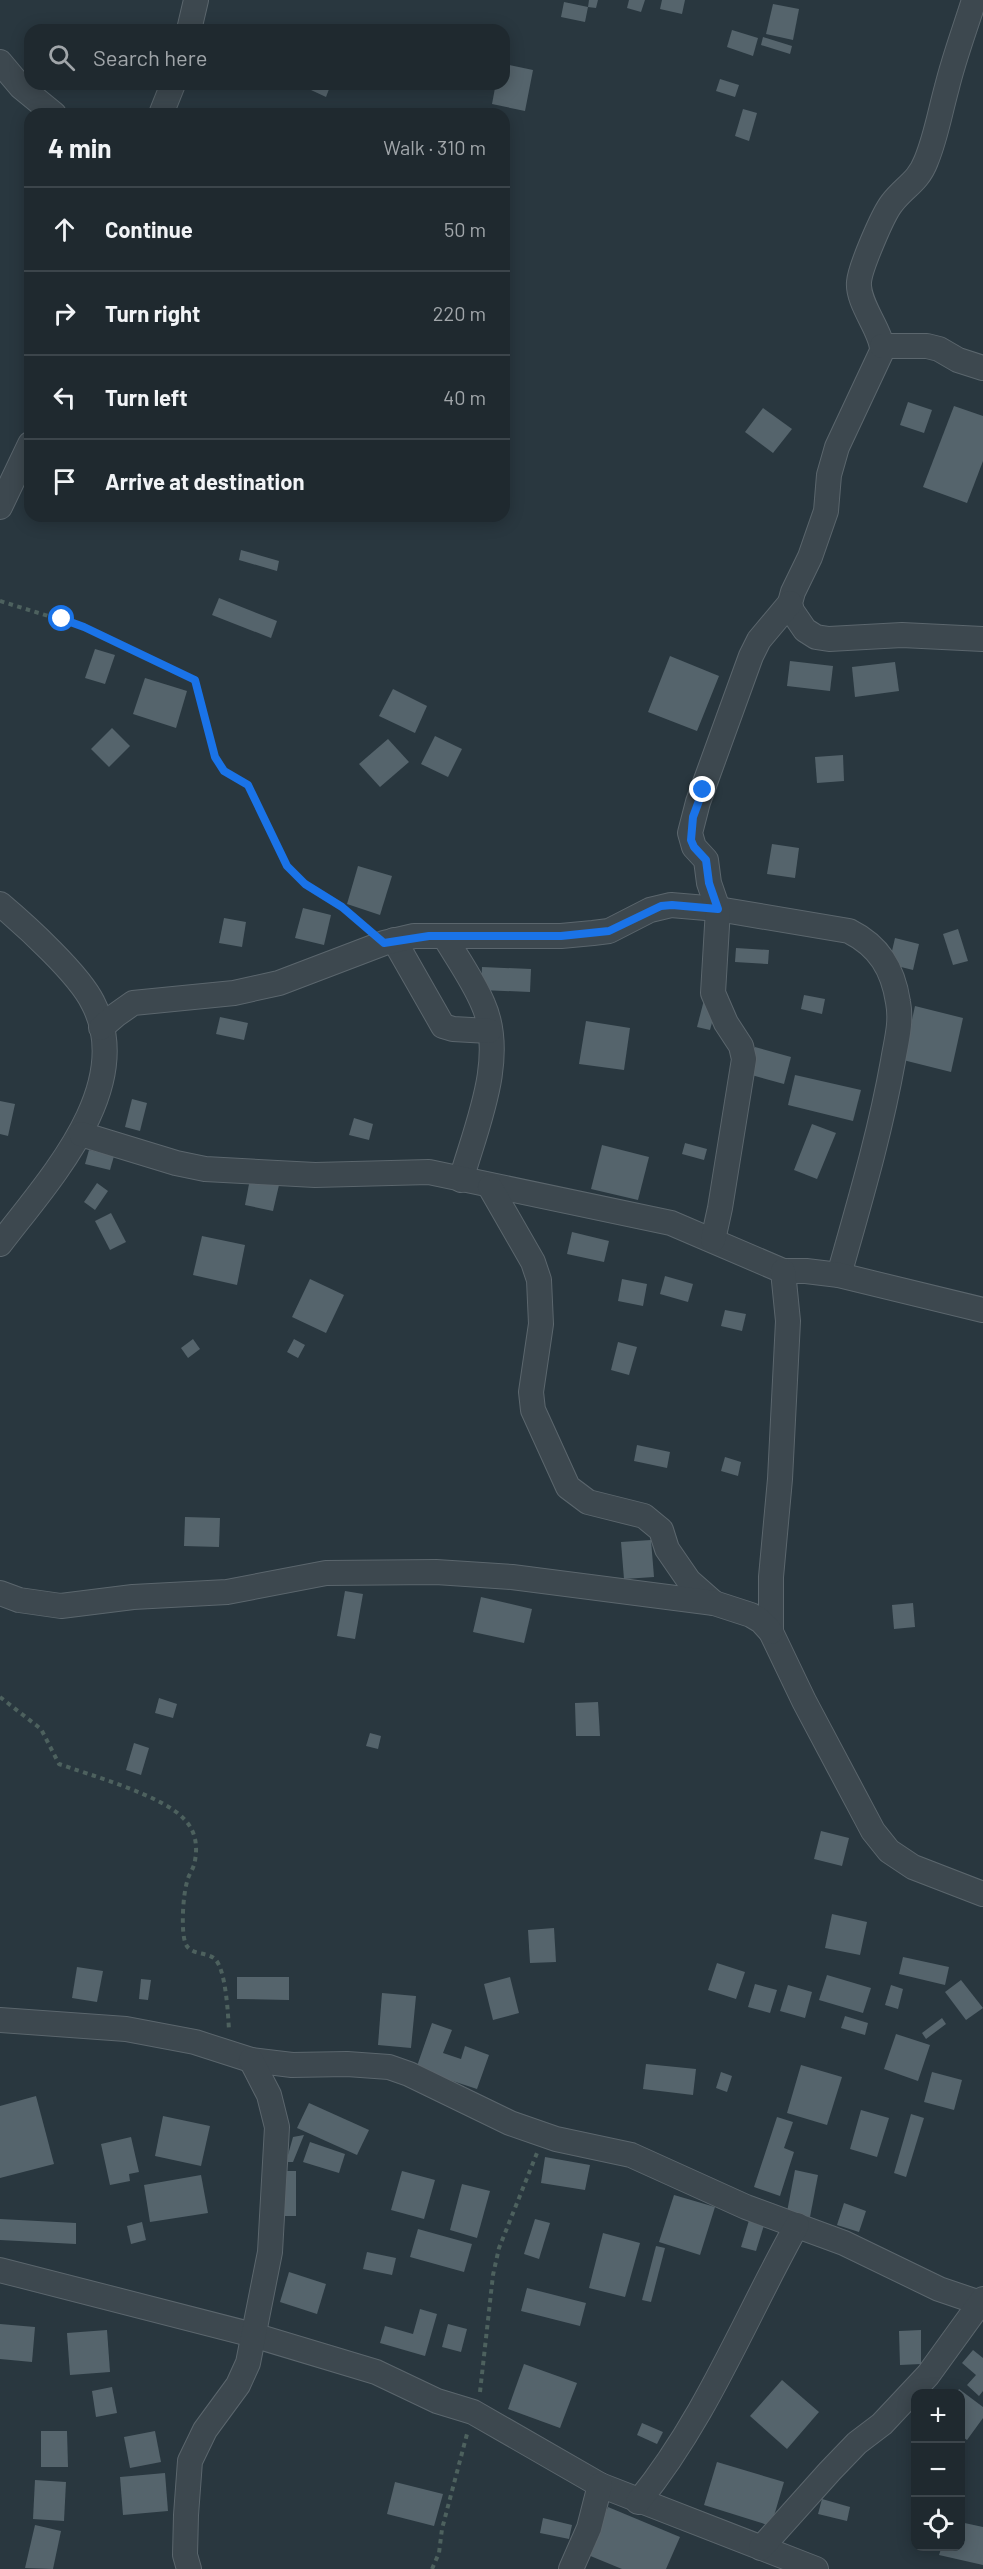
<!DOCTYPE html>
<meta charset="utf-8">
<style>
:root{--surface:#1f292f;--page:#273137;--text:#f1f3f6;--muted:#a1a6aa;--line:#3c454b}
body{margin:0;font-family:Barlow,sans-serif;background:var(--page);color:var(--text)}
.controls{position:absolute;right:18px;bottom:18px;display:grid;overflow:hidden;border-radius:12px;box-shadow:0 3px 15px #0003}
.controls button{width:54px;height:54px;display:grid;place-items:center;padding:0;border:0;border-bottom:2px solid var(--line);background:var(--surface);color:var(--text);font:30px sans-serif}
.stop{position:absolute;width:18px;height:18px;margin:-14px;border:4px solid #1a73e8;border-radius:50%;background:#fff}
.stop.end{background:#1a73e8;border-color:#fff;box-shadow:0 2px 6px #0008}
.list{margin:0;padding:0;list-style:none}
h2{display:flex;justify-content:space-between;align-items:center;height:78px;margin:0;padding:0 24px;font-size:26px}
h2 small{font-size:20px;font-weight:400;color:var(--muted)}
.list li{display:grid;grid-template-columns:39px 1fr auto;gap:18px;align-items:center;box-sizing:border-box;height:84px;padding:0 24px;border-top:2px solid var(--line)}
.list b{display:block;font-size:22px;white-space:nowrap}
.list em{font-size:20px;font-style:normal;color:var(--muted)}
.icon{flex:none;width:33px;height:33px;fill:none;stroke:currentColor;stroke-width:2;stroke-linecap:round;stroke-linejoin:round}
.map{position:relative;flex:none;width:983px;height:2569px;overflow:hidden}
.search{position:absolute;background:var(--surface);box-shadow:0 3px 15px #0003;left:24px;top:24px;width:486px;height:66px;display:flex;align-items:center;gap:15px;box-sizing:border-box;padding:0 21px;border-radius:18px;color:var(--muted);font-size:22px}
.panel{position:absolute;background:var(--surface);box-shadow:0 3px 15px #0003;left:24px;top:108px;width:486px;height:414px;border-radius:18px}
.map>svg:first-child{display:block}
.building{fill:#55646c}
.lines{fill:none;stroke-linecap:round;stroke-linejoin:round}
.minor-casing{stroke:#5b666d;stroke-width:26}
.path{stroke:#4d615e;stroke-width:4;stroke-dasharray:4.5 4.5;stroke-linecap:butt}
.minor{stroke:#3d484f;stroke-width:24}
.route{stroke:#1a73e8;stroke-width:8}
</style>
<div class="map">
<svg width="983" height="2569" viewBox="0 0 983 2569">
<rect width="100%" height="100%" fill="#29373f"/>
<g class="building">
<path d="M589,0h9l-2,8 -8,-1 -3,15 -24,-5 3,-15 24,5z"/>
<path d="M629,0h16l-4,12 -14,-4z"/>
<path d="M662,0h23l-3,14 -22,-5z"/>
<path d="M773,4l26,5 -6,31 -27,-6z"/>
<path d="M732,30l26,8 -5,18 -26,-9z"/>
<path d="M763,37l29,9 -2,8 -29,-9z"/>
<path d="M504,64l29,6 -8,41 -33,-7 3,-16 -15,-3 24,-1z"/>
<path d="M720,79l19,6 -4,12 -19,-6z"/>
<path d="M314,84h17l-5,13 -15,-7z"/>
<path d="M743,109l14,4 -8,28 -14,-5z"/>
<path d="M908,402l24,8 -8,23 -24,-8z"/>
<path d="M954,406l29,10v45l-16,42 -44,-16z"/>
<path d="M763,408l29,21 -19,24 -28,-21z"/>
<path d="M241,550l38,11 -2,10 -38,-11z"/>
<path d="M219,598l58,23 -6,17 -59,-23z"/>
<path d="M95,649l20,6 -10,29 -20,-6z"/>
<path d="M670,656l49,20 -22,55 -49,-19z"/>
<path d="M790,661l43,5 -3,25 -43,-5z"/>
<path d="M895,662l4,29 -44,6 -3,-30z"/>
<path d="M145,678l42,13 -11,37 -43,-14z"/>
<path d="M393,689l34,17 -12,27 -36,-17z"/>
<path d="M112,728l18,18 -21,21 -18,-18z"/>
<path d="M435,736l27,13 -14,28 -27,-13z"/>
<path d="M388,739l21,23 -29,25 -21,-23z"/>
<path d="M843,755l1,26 -27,2 -2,-26z"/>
<path d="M772,844l27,4 -4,30 -28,-4z"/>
<path d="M358,866l34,10 -12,39 -33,-11z"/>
<path d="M303,908l28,7 -7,30 -29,-7z"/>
<path d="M224,918l22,4 -4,25 -23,-4z"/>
<path d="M958,929l10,32 -15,4 -10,-31z"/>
<path d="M895,938l24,6 -6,26 -24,-6z"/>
<path d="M736,948l33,2 -1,14 -33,-2z"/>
<path d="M482,967l49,2 -1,23 -49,-2z"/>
<path d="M804,995l21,4 -3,15 -21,-5z"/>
<path d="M704,1000l13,4 -7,26 -13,-3z"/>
<path d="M915,1006l48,12 -12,54 -48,-12z"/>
<path d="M220,1017l28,6 -4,17 -28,-6z"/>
<path d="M586,1021l44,7 -6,42 -45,-6z"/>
<path d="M755,1047l36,10 -7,27 -36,-10z"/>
<path d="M795,1075l66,15 -8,31 -65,-16z"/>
<path d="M132,1099l15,4 -7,28 -15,-4z"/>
<path d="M0,1101l15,3 -7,32 -8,-2z"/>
<path d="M354,1118l19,6 -4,16 -20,-5z"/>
<path d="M812,1124l24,9 -19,46 -23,-9z"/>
<path d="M685,1143l22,6 -3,11 -22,-6z"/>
<path d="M602,1145l47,12 -11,43 -47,-11z"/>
<path d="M89,1150l25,6 -4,14 -25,-6z"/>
<path d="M250,1179l29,6 -6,26 -28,-6z"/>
<path d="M97,1183l11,8 -13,19 -11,-8z"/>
<path d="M111,1213l15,29 -16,8 -15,-29z"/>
<path d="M572,1232l37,9 -5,21 -37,-8z"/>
<path d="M202,1236l43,9 -8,40 -44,-10z"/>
<path d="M665,1276l28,8 -5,18 -28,-8z"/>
<path d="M310,1279l34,16 -18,38 -34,-16z"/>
<path d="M622,1279l25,5 -4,22 -25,-5z"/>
<path d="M725,1310l21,4 -4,17 -21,-5z"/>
<path d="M193,1339l7,10 -12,9 -7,-10z"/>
<path d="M294,1339l11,6 -7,13 -11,-6z"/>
<path d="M618,1342l19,5 -8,28 -18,-5z"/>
<path d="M637,1445l33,7 -3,16 -33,-7z"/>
<path d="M725,1457l16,5 -3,14 -17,-5z"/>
<path d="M185,1517l35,1 -1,29 -35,-1z"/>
<path d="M651,1540l3,37 -30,2 -3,-37z"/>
<path d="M345,1591l18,3 -8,45 -18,-3z"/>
<path d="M481,1597l51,12 -8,34 -51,-11z"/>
<path d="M913,1603l2,24 -21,2 -2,-24z"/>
<path d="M159,1698l18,6 -4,14 -18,-5z"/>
<path d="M598,1702l2,34h-24l-1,-33z"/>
<path d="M370,1733l11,3 -3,13 -12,-3z"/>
<path d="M134,1743l15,5 -8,27 -15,-5z"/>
<path d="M821,1831l28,7 -7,28 -28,-7z"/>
<path d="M832,1914l35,8 -7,33 -35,-7z"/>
<path d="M554,1928l2,34 -26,1 -2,-33z"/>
<path d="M903,1957l46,10 -4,18 -46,-11z"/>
<path d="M717,1963l28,9 -9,27 -28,-9z"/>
<path d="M77,1967l26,4 -6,31 -25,-4z"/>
<path d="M827,1975l44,13 -8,25 -44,-13z"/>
<path d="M237,1977h52v23l-52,-1z"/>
<path d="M510,1977l9,36 -26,7 -9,-36z"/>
<path d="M141,1979l10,1 -3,20 -9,-1z"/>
<path d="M961,1980l22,28 -17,12 -21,-28z"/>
<path d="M755,1984l22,6 -7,23 -22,-6z"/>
<path d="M788,1985l24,7 -7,26 -25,-7z"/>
<path d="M891,1985l12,4 -5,20 -13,-4z"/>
<path d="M382,1993l34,3 -5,52 -33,-3z"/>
<path d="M845,2016l23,7 -3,12 -24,-7z"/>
<path d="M942,2018l4,6 -20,15 -4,-6z"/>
<path d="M432,2023l20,7 -9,23 18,6 4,-13 24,9 -12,34 -61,-20z"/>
<path d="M896,2034l34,11 -12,36 -34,-12z"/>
<path d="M646,2064l50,5 -3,26 -50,-6z"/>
<path d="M801,2065l41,12 -15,48 -40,-12z"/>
<path d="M721,2072l11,4 -5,16 -11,-4z"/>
<path d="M932,2072l30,8 -8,30 -30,-8z"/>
<path d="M36,2096l18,68 -54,14v-72z"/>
<path d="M309,2103l60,27 -12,25 -60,-27z"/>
<path d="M861,2110l28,8 -12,39 -27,-8z"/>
<path d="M911,2114l13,4 -18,59 -12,-4z"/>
<path d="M163,2116l47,10 -9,40 -46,-10z"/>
<path d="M777,2117l16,5 -9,26 10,4 -14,44 -26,-9z"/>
<path d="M304,2135l-11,27h-7l7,-25z"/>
<path d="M131,2137l8,35 -10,2 1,7 -20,4 -9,-41z"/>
<path d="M310,2142l35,12 -6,19 -36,-11z"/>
<path d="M545,2157l45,8 -5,25 -44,-7z"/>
<path d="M795,2170l23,5 -8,42 -23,-5z"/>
<path d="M284,2171h12v45h-13z"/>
<path d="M402,2171l33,9 -11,39 -33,-9z"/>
<path d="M201,2175l7,38 -58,9 -6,-37z"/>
<path d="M462,2184l28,7 -13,47 -27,-8z"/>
<path d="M674,2195l41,12 -15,48 -41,-13z"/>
<path d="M844,2203l22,8 -7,21 -22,-7z"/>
<path d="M750,2217l15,5 -9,29 -15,-4z"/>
<path d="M0,2219l76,4v21l-76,-4z"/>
<path d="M535,2219l15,4 -11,36 -15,-5z"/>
<path d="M142,2222l4,18 -15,4 -4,-18z"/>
<path d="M418,2229l54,15 -8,28 -54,-15z"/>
<path d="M603,2233l37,10 -15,54 -36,-9z"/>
<path d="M656,2246l9,2 -14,54 -9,-2z"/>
<path d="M367,2252l29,6 -4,17 -29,-6z"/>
<path d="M289,2272l37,12 -9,30 -37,-12z"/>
<path d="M527,2288l59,15 -6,23 -59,-15z"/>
<path d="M420,2309l17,5 -12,42 -45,-13 5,-17 28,8z"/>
<path d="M0,2324l35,3 -3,35 -32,-3z"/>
<path d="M448,2324l19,5 -6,23 -19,-5z"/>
<path d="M107,2330l3,42 -40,3 -3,-42z"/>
<path d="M921,2330v34l-21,1 -1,-34z"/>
<path d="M973,2350l10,8v33l-4,5 -12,-11 9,-10 -14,-12z"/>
<path d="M524,2364l53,19 -17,45 -52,-19z"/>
<path d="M782,2380l37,32 -32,37 -37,-33z"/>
<path d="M112,2387l5,26 -21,4 -4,-26z"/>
<path d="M959,2389l24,18v11l-16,22 -7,-5v-41h-4z"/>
<path d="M642,2423l21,9 -6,12 -20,-9z"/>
<path d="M41,2431h26l1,36h-27z"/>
<path d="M155,2431l6,31 -31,6 -6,-31z"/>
<path d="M717,2462l67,20 -13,44 -67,-21z"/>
<path d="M165,2473l3,38 -45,4 -3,-38z"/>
<path d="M35,2480l31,2 -2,39 -31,-2z"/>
<path d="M395,2482l48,12 -9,32 -47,-12z"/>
<path d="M822,2499l28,8 -3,14 -29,-7z"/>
<path d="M608,2507l72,30 -14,32h-44l-34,-14z"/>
<path d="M543,2518l29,7 -3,14 -29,-6z"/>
<path d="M960,2522l23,5v38l-44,-10 3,-9h18z"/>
<path d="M35,2525l26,6 -8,38 -28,-1z"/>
</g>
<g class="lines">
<g class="minor-casing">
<g id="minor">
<path d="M974,0c-9,29 -20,58 -27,87 -7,25 -11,50 -21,74 -8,21 -22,26 -34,42 -9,11 -32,65 -33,79 -2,22 24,50 23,69l-45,96 -8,28 -3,36 -16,46 -17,35 -3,11 2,8 13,19 11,7 13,2 73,-4 81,4"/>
<path d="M189,30l7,-30"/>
<path d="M0,62l21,25 33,27"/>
<path d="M161,114l12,-30"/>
<path d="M882,346h45l12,3 19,11 25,8"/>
<path d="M0,507l30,-63"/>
<path d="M0,904c26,22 79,70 93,99 44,84 -46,179 -93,241"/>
<path d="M444,936c13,22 29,44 39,68 24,54 -7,123 -22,176"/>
<path d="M394,940l49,86 10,3 36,2"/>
<path d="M101,1028l15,-13 17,-12 101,-10 45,-10 105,-40 30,-7h147l32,-3 16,-2 41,-21 21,-5 47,4 131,22c30,15 44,38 49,71 4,21 -2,40 -5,59 -13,73 -34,143 -54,214"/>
<path d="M81,1134l95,29 29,6 110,6 114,-3 242,51 112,48h23l33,4 144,35"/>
<path d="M490,1187l43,75 6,18 2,44 -10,68 2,18 35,77 20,15 56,14 17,14 6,19 22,32 25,22"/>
<path d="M713,1240l7,-32 24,-149 -3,-13 -15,-23 -13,-30 5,-84 -9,-26 -3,-23 -12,-13 -4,-14 8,-31 53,-146 8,-16 31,-37"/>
<path d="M783,1271l5,50 -8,158 -9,98v55l33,69 69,130 16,20 24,16 70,27"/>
<path d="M0,1593l19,7 42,6 72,-9 94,-5 99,-19 110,-1 76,5 202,26 37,12 10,6 10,11"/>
<path d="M0,2020l126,9 69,13 56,18 41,5 55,-1 42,3 20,7 101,49 46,16 75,16 115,52 98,36 95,46 44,15"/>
<path d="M0,2270l253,65 123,37 61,29 36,11 127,73 216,84"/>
<path d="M638,2502c68,-83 107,-184 159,-277"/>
<path d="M761,2548l69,-77 27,-28 25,-19 46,-49 55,-76"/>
<path d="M189,2569l-4,-14 1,-40 4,-54 15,-31 33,-45 10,-22 22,-111 7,-125 -8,-32 -18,-35"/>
<path d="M571,2569l18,-41 11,-43"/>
</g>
</g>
<g class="path">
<path d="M0,601l84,26 49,25 58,25 7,15 17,65 9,14 24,14 39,81 18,18 27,16 36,27"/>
<path d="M0,1697l41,32 18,35c31,11 105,32 125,55 13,13 14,30 10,46 -2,6 -6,11 -7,17 -4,13 -6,47 -2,60 4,14 21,9 30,17 11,11 13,55 14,71"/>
<path d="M480,2392l13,-117 6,-27 38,-95"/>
<path d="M432,2569l7,-16 3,-24 25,-95"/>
</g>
<use href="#minor" class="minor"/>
</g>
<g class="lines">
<path class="route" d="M62,619l22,8 111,53 20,77 9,14 24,14 39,81 18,18 37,23 42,36 45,-7h132l48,-5 52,-25 11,-1 46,4 -9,-26 -3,-23 -12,-13 -3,-7 2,-23 10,-27"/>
</g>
</svg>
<div class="controls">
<button>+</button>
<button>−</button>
<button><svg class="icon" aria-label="locate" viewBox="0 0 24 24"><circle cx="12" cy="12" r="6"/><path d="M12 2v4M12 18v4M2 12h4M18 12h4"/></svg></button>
</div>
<div class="stop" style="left:62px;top:619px"></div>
<div class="stop end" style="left:703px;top:790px"></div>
<div class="search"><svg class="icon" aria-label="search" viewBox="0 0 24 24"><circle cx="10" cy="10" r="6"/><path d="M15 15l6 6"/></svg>Search here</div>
<section class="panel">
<h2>4 min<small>Walk · 310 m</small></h2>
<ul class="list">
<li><svg class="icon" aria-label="ahead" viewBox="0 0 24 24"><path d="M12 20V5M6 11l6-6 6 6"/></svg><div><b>Continue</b></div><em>50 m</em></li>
<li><svg class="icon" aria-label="right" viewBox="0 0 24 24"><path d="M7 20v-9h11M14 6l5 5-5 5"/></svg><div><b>Turn right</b></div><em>220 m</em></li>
<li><svg class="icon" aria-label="left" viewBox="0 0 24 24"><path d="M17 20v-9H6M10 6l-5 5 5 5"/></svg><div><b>Turn left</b></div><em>40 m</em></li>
<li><svg class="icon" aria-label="arrive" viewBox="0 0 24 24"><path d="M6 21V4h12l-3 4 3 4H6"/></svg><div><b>Arrive at destination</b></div></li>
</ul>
</section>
</div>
